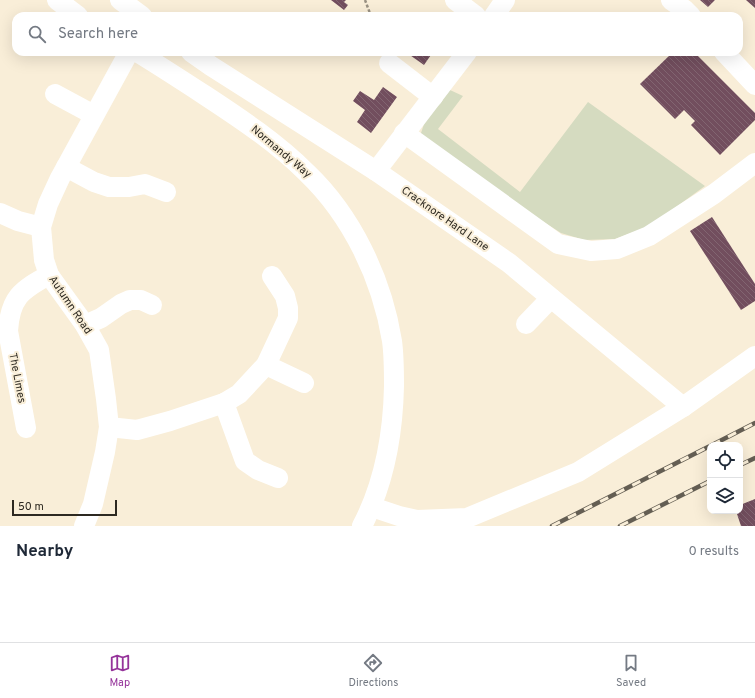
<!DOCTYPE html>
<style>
:root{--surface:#fff;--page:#f6f6f7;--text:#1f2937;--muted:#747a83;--line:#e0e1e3;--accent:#95339a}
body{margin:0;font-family:Overpass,sans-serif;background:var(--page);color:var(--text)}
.controls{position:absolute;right:12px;bottom:12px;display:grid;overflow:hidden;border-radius:8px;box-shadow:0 4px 16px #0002}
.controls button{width:36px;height:36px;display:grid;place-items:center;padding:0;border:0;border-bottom:1px solid var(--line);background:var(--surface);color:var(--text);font:20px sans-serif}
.scale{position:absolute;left:12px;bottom:10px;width:105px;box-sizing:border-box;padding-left:4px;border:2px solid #2d2921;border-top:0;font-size:11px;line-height:14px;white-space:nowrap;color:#2d2921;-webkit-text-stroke:3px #f9eed8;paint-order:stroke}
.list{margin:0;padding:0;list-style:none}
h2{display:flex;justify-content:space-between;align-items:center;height:52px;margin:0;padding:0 16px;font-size:17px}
h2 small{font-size:13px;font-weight:400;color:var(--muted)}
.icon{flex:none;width:22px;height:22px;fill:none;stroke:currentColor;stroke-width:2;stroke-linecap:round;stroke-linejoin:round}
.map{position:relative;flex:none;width:755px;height:526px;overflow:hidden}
.search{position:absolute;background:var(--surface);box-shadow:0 4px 16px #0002;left:12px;right:12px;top:12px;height:44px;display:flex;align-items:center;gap:10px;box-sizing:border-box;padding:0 14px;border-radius:12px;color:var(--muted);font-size:15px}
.sheet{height:116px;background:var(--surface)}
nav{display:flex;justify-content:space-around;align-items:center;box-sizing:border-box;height:56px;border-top:1px solid var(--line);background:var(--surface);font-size:11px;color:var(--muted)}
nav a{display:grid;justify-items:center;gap:2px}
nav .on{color:var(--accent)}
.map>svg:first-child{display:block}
.grass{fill:#d5dbc0}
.building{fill:url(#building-back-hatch)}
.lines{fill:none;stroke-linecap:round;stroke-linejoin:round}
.path{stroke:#999182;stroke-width:2.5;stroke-dasharray:3 2;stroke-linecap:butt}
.minor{stroke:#fff;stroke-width:20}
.rail-casing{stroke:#645e53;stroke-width:4.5}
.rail{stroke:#f9eed8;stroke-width:3;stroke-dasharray:9;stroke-linecap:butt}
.labels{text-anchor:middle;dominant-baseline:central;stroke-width:4;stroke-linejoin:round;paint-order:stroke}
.street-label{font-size:11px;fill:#2d2921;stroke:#f9eed8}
</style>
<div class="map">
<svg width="755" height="526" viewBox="0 0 755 526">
<defs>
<pattern id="building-back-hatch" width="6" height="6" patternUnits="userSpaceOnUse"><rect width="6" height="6" fill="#724e5e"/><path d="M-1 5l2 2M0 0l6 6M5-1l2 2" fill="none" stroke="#826571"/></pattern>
</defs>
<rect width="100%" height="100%" fill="#f9eed8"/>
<path class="grass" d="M450,90l13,6 -25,33 82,63 68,-90 117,84 -55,40 -35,13 -31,1 -23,-7 -22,-14 -119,-83 6,-18z"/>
<g class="building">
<path d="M331,0h15l-2,2 4,3 -4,5z"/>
<path d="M700,0h15l-7,7z"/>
<path d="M746,0h9v8z"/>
<path d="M408,52h25l-9,13 -17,-12z"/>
<path d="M673,52h21l61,61v7l-35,35 -29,-30 4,-4 -11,-11 -9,9 -35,-35z"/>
<path d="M383,87l14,10 -26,36 -14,-11 8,-12 -12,-9 7,-10 14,9z"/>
<path d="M712,217l43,67v17l-14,9 -51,-79z"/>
<path d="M755,499v27h-14l-5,-15h4v-6z"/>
</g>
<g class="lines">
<path class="path" d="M365,0l6,16"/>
<g class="minor">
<path d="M57,0l21,16"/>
<path d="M120,0l22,16"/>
<path d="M455,0l21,16"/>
<path d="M671,0l14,10 6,6"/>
<path d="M494,16l11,-16"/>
<path d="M137,52c23,14 46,29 69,44 35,23 71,47 101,77 45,43 75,106 85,168 2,14 2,30 2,45 -1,49 -9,96 -32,140"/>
<path d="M191,52l20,14 165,105 133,92 174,144"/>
<path d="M724,52l31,33"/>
<path d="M389,63l44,34"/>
<path d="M55,94l39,21"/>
<path d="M404,133l154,111 33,7 26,-2 32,-13 65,-42 41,-31"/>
<path d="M66,167l28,15 15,5h20l16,-3 21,8"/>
<path d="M376,171l91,-119"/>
<path d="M0,213l18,8 23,6"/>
<path d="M526,324l25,-26"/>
<path d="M85,325l16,-7 20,-14 9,-4h11l11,5"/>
<path d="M266,365l38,18"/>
<path d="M224,403l21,58 13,9 20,8"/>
<path d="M109,427l28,3 33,-9 54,-18 15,-9 27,-29 22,-47v-10l-3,-12 -13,-20"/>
<path d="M26,428l-18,-97c2,-33 13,-41 41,-56"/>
<path d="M372,507l27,9 18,4 50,-2 111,-46 105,-65 72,-51"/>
<path d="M84,526l9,-22 12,-52 4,-25 -3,-28 -7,-49 -14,-25 -36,-50 -5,-15 -3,-33 7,-23 12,-26 69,-126"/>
</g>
<g class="rail-casing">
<g id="rail">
<path d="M712,445l43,-22"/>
<path d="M740,465l15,-7"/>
<path d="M552,526l158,-80"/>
<path d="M620,526l90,-45"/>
</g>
</g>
<use href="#rail" class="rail"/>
</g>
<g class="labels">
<g class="street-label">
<text transform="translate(281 152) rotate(40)">Normandy Way</text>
<text transform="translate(445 219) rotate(35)">Cracknore Hard Lane</text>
<text transform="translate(70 305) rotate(56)">Autumn Road</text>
<text transform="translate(17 378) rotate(79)">The Limes</text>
</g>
</g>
</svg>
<div class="controls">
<button><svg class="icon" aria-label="locate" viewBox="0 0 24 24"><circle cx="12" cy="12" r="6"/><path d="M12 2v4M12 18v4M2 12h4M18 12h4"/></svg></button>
<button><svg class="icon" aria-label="layers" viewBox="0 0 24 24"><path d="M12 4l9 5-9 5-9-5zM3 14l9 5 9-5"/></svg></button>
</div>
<div class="scale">50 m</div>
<div class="search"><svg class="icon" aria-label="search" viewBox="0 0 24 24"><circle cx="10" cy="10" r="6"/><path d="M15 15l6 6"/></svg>Search here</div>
</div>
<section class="sheet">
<h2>Nearby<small>0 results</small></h2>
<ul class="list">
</ul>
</section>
<nav>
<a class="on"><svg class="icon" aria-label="map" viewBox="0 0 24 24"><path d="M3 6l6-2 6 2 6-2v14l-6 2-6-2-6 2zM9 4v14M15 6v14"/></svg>Map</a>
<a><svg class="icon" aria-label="directions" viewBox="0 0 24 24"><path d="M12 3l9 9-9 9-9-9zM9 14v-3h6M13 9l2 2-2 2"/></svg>Directions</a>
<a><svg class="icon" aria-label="saved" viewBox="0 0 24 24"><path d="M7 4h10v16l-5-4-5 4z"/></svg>Saved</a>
</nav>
